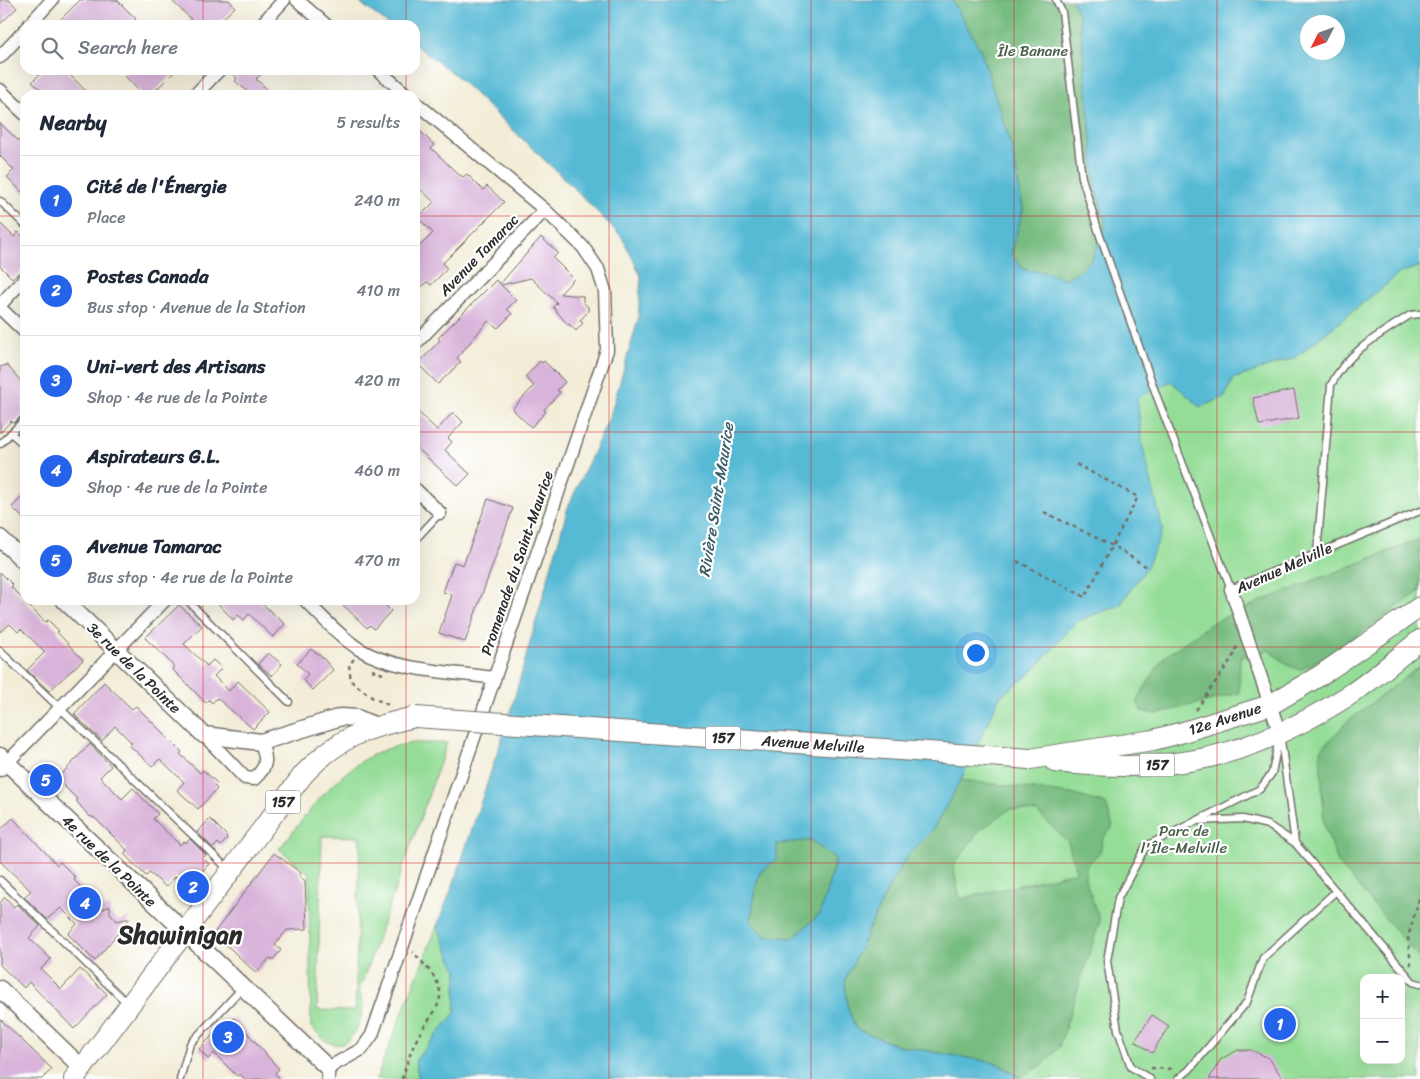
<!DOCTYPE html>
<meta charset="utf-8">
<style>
:root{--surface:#fff;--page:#f6f6f7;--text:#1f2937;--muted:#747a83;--line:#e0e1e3;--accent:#2563eb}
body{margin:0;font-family:Sriracha,sans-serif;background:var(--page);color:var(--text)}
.controls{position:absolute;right:15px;bottom:15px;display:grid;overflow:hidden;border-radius:10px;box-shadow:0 5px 20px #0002}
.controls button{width:45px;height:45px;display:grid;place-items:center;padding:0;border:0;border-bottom:1px solid var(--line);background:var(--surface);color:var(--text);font:25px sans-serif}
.compass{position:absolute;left:1300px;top:15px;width:45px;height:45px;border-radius:50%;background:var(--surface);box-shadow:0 5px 20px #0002;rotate:228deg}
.you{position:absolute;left:975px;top:652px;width:18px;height:18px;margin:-12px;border:4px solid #fff;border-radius:50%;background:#1a73e8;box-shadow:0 0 0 8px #1a73e833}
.badge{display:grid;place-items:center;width:32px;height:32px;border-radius:50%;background:var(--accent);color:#fff;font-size:16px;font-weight:700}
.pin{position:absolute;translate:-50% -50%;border:2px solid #fff;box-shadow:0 1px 5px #0006}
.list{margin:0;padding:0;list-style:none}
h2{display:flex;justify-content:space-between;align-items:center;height:65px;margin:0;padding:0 20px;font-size:21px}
h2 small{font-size:16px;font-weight:400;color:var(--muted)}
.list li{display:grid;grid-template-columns:32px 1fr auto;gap:15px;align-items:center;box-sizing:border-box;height:90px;padding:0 20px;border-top:1px solid var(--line)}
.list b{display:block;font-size:19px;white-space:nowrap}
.list p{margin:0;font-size:16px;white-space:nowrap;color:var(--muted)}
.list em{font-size:16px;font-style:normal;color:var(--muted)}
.icon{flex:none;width:28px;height:28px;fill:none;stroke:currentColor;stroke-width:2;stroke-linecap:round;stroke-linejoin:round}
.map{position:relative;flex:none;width:1420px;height:1079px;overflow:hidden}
.search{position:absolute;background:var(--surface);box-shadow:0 5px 20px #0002;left:20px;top:20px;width:400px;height:55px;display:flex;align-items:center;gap:12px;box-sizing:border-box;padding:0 18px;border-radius:15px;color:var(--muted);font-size:19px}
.panel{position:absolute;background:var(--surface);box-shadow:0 5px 20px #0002;left:20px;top:90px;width:400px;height:515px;border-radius:15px}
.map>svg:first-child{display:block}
.green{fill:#94dd97;stroke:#608461;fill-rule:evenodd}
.forest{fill:#77bc80;stroke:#517456;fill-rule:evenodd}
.water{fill:#56bad5;stroke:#407280;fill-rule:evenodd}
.building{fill:#d9b4da}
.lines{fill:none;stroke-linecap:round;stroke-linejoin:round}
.service-casing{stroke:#716f68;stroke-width:9}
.minor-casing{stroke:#716f68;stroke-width:15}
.tertiary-casing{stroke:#716f68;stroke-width:19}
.primary-casing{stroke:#716f68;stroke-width:22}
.path{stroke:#716f68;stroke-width:2.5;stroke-dasharray:4 4;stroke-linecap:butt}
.service{stroke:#fff;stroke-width:6}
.minor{stroke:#fff;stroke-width:12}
.tertiary{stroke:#fff;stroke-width:16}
.primary{stroke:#fff;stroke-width:20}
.primary-bridge-casing{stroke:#716f68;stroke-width:22;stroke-linecap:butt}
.primary-bridge{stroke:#fff;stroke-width:20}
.grid{fill:none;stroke:#d62828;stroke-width:1;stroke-opacity:0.55}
.labels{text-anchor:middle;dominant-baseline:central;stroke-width:4.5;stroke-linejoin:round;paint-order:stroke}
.shield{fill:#fff;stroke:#6b6b6b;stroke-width:1}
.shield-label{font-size:14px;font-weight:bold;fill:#2b2b2b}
.park-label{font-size:15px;fill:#4a604b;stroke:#fff}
.street-label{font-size:15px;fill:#2b2b2b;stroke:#fff}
.water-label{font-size:16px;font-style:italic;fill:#3a5d66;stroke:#fff}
.town-label{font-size:25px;font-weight:bold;fill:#2b2b2b;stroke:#fff}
</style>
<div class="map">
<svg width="1420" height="1079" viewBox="0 0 1420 1079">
<rect width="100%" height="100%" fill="#fff"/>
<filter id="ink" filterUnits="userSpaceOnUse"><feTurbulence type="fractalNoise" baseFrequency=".02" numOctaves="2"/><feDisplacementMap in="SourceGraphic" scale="10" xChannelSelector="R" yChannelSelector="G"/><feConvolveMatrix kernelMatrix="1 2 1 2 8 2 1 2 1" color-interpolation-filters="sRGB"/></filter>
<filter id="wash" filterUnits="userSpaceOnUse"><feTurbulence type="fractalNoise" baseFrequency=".0096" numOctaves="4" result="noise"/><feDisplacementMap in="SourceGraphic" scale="20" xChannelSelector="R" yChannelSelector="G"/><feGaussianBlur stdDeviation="1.12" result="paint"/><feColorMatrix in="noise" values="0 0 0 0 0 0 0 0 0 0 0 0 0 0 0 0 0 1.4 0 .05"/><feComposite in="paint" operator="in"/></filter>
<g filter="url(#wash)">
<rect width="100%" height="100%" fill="#f3edd8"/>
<g class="green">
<path d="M1420,266v813h-398l-164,-124 103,-175 39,-84 31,-23 46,-52 43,-16 22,-162 -5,-45 34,-17 29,26 33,-28 63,-22 104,-84zM1364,978h37v82h-37z"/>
<path d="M413,743h34l-88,248c2,5 4,11 4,16 -2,15 -13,45 -33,36 -7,-3 -13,-11 -19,-16l-2,-154 -30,-24c38,-46 69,-98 134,-106zM322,836l38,1 -5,174 -38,-1z"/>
<path d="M437,926l20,45 -2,42 -40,48 4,18h-43z"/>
</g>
<g class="forest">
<path d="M952,0h120l8,17 16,172 10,34 -14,36 -11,11 -17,9 -19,-7 -21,-2 -13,-15 12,-46 -12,-64 -31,-96z"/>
<path d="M1420,539v52l-88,62 -32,17 -11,-4 -20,-16 -29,7 -1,36 -83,21 -15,-3 -4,-11 27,-43 48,-34 47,-21z"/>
<path d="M1420,666v293l-82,-96 -14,-39 -4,-74 27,-28z"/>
<path d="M961,780l111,14 34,10 7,23 -10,11 -3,14 -14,14 -1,13 15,42 -41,126 -15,17 -23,13 -25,-14 -97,-17 -43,-17 -8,-20 -3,-29 45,-96 20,-31 22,-22zM1010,809l27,3 31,30 8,30 -116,27 -7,-33 27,-36z"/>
<path d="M811,840l25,18 -16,56 -27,24 -28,-2 -14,-13 3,-29 6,-22 16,-13 1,-15z"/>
</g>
<path class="water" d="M356,0h596l28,49 31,96 12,64 -12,46 13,15 21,2 19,7 17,-9 11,-11 14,-36 -10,-34 -16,-172 -8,-17h348v266l-20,7 -104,84 -63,22 -8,18 -25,10 -29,-26 -34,17 5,45 21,87 -16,37 -27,38 -43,16 -46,52 -31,23 -39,84 -29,51 -22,22 -20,31 -45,96 3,29 8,20 43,17 97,17 26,16h-603l-4,-18 40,-48 2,-42 -20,-45 18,-46 55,-166 58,-207 42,-91 28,-96 3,-44 -19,-39 -49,-50 -119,-113 -39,-29v-20h-26zM1308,22h30v30h-30zM811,840l25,19 -16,55 -27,24 -28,-2 -14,-13 3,-29 6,-22 17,-13v-15z"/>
<g id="blocks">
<g class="building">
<path d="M0,0h9l8,8 -17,16z"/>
<path d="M80,0h37l19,19 -6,6h-75z"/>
<path d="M171,0h58l6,7 -19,18h-31l6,-6z"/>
<path d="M44,70h21l25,25h-44l-14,-13z"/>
<path d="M129,70h47l-25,25h-8l-19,-20z"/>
<path d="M229,70h36l-9,9 17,16h-21l-17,-14 2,-3z"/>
<path d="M0,123l25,24v48l-18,-18 7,-7 -14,-14z"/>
<path d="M415,126l19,19 -3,3 27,26 5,3 4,-3 16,16 4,-4 17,16 -61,61 4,6 -16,16 -4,-3 -12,11v-42l18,-18 -15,-15 16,-16 -19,-18z"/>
<path d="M0,223l14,14 4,-5 7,7v29l-13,10 -12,-12z"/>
<path d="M541,237l17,16 -5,5 21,21 -14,15 23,2v6l6,6 -2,1 2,2 -9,9 3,3 -7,8 -7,-7 -1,1 -15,-18 4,-4 -26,-25 -30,7 15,15 -9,9 5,5 -14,14 -10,-7 -31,37 4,4 -23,22 -20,-20 22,-24 -2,-2 58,-58 4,4z"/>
<path d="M540,361l2,2 2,-2 21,21 -8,8 3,2 -16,18 2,2 -15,15 -19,-18 22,-23 -9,-9z"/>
<path d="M7,365l18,21 -3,29 -8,8 -3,-2 -11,12v-66z"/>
<path d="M1294,390l5,28 -40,7 -6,-27z"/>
<path d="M415,409l22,21 16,-18 10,10 -15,16 4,4 -7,8 25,24 -12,12 -43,-40z"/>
<path d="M25,494v26l-13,-13z"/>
<path d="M488,499l25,9 -48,134 -26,-9 13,-38 -9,-3 11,-30 9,3z"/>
<path d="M0,572l13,13 -2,2 31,32 4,3 2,-2 11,11 -2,1 26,28 -34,31 -22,-21 18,-18 -24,-23 -3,3 -8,-8 -10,8z"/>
<path d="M215,600h43l27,24 -12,13 -24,-23 -5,6 -6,-5 -5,5z"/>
<path d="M338,600h42l11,11 -17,18 -4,-4 -3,3z"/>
<path d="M179,605l23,21 -18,18 23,22 6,-6 9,8 -8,8 15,15 9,-10 32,31 -17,17 -36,-31 -5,5 -3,-3 -3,3 -34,-34 2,-2 -6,-7 -23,-22z"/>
<path d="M311,649l12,9 10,12 -20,20 -10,-10 5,-6 -11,-10z"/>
<path d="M268,653l14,11 -10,12 -14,-12z"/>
<path d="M104,682l28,27 4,-3 46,46 -2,2 16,15 4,4 3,-3 14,13 -3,3 3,3 -19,20 -21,-19 7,-8 -24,-23 -8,7 -23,-21 3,-2 -17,-17 -13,15 -28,-27z"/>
<path d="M90,744l21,22 -11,11 22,22 11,-11 25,26 -5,5 27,26 4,-4 2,2 4,-4 16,16 -3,3 6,6 -21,23 -12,-11 -10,11 -14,-12 -3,-2 -3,3 -22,-22 3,-4 -32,-32 -6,-2 -12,-14v-3l-20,-20z"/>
<path d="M13,818l44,47 3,-3 16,16 -2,2 29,29 7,-3v7l7,8 13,-3 -35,43 -27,-27 9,-10 -16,-16 -14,11 -23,-22 7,-6 -31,-30v-31z"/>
<path d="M210,819l16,16 1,4 -6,7 -3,-3 -5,5 -16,-16z"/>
<path d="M274,853l27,20 -2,3 6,5 2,48 -20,1 -12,15 6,5 -8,10 -3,-2 -14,15 -42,-40z"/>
<path d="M5,897l9,10 3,-3 23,22 -11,12 22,21 -10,10 20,20 19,-20 27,25 -33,35 -45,-47 -5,6 -24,-23v-62z"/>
<path d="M1152,1015l17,11 -17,27 -17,-12z"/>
<path d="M234,1018l45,51 -4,4 5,6h-35l-5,-5 -3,2 -23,-23 -6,6 -9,-10 30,-30 2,2z"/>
<path d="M0,1019l52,50 -10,10h-42z"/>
<path d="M1238,1050h13l18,8 14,21h-74l12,-20z"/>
</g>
</g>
</g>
<g filter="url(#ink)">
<use href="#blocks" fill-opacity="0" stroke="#716f68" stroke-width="1"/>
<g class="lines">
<g class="service-casing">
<g id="service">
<path d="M1056,0l6,12 20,166 18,58 57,161 74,192 189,-78"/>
<path d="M0,201l25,24"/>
<path d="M11,433l14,13"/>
<path d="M0,444l25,-25"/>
<path d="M415,540l25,-27"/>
<path d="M1317,554l14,-169c17,-34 48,-50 79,-70l10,-1"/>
<path d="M187,600l102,102"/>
<path d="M0,651l228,218"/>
<path d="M1281,740l14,103 118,139 7,2"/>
<path d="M1197,821l46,-2 25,6 27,18"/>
<path d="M0,880l128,124"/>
<path d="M180,1079l10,-35 53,-57"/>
<path d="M1150,1079l-19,-12 -13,-37 -11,-69 11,-63 28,-52 114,-57 12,-16 7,-35"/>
<path d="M1178,1079l11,-9 58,-68 16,-44 73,-67"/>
</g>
</g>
<g class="minor-casing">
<g id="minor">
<path d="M297,0l29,25"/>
<path d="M29,25l23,-25"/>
<path d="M261,25l23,-25"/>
<path d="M0,57l25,-27"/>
<path d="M378,70l29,25"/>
<path d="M0,90l25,24"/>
<path d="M195,95l24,-25"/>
<path d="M0,305l25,-27"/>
<path d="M0,308l25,24"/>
<path d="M415,344l130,-134"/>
<path d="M415,489l25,24"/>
<path d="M1231,589l49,145"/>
<path d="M305,600c17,17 34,36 54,49 36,22 94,23 135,29"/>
<path d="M204,735l41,43 9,1c14,-13 13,-19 7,-37"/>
<path d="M0,770l165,-170"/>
<path d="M328,1079v-11l34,-19 10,-14 235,-685 -2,-59 -7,-22 -15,-22 -38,-37 -130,-108"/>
</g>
</g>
<g class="tertiary-casing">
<g id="tertiary">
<path d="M0,538l25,24"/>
<path d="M64,600l140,135 57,7 80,-25 16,1 19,8"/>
<path d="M0,756l328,312"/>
<path d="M0,989l82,79"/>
</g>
</g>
<g class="primary-casing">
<g id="primary">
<path d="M1030,759l123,-19 27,-7 90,-28 51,-30 99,-68"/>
<path d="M1055,762c117,13 193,-3 293,-66 25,-16 48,-37 72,-56"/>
<path d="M74,1079l229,-304c35,-38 63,-47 112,-58"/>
</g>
</g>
<g class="path">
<path d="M1044,512l69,34 34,21"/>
<path d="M1017,561l68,36 53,-100 -64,-34"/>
<path d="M354,659l-5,6 2,16 22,17 18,8"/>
<path d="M372,670l11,4"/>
<path d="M1196,710l38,-55 3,-9"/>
<path d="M1411,965l-3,-28 12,-41"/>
<path d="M1151,1068l22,1"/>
<path d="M402,1079c5,-15 9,-30 17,-44 6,-12 22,-27 21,-41 0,-16 -18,-31 -27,-42"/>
</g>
<use href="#service" class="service"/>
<use href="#minor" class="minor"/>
<use href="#tertiary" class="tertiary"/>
<use href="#primary" class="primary"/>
<g class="primary-bridge-casing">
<path id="primary-bridge" d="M415,717l615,42"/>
</g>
<use href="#primary-bridge" class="primary-bridge"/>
</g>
</g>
<path class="grid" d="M203,0v25M406,0v25M609,0v1079M811,0v1079M1014,0v1079M1217,0v1079M203,70v25M406,70v25M0,216h25M415,216h1005M0,432h25M415,432h1005M203,600v479M406,600v479M0,647h1420M0,863h1420"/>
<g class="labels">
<g class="shield">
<rect x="705.5" y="726.5" width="35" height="23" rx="4"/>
<rect x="1139.5" y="753.5" width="35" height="23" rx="4"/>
<rect x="265.5" y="790.5" width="35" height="23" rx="4"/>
</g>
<g class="shield-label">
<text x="723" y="738">157</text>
<text x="1157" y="765">157</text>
<text x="283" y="802">157</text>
</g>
<g class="park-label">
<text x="1033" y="51">Île Banane</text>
<text x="1184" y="831">Parc de<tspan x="1184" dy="17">l'Île-Melville</tspan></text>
</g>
<g class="street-label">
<text transform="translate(479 255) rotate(-46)">Avenue Tamarac</text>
<text transform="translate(517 563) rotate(-71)">Promenade du Saint-Maurice</text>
<text transform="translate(1284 568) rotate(-24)">Avenue Melville</text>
<text transform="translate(134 668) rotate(44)">3e rue de la Pointe</text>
<text transform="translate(1225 719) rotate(-18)">12e Avenue</text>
<text transform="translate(813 744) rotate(4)">Avenue Melville</text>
<text transform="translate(109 861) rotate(44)">4e rue de la Pointe</text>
</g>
<g class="water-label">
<text transform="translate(716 500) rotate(-81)">Rivière Saint-Maurice</text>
</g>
<g class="town-label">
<text x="180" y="934">Shawinigan</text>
</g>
</g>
</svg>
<div class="controls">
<button>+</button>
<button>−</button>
</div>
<svg class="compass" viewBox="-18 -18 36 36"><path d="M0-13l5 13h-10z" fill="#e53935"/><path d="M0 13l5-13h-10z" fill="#747a83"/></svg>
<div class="you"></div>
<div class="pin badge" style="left:1280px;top:1024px">1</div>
<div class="pin badge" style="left:193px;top:887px">2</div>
<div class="pin badge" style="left:228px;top:1037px">3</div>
<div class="pin badge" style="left:85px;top:903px">4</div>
<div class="pin badge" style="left:46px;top:780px">5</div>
<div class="search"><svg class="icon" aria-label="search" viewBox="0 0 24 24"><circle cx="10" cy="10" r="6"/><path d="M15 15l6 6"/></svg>Search here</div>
<section class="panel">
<h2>Nearby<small>5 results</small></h2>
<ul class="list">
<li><span class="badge">1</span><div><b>Cité de l'Énergie</b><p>Place</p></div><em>240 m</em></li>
<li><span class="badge">2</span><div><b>Postes Canada</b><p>Bus stop · Avenue de la Station</p></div><em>410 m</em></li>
<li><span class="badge">3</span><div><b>Uni-vert des Artisans</b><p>Shop · 4e rue de la Pointe</p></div><em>420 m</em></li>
<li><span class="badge">4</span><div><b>Aspirateurs G.L.</b><p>Shop · 4e rue de la Pointe</p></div><em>460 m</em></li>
<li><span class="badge">5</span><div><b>Avenue Tamarac</b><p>Bus stop · 4e rue de la Pointe</p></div><em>470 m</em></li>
</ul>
</section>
</div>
